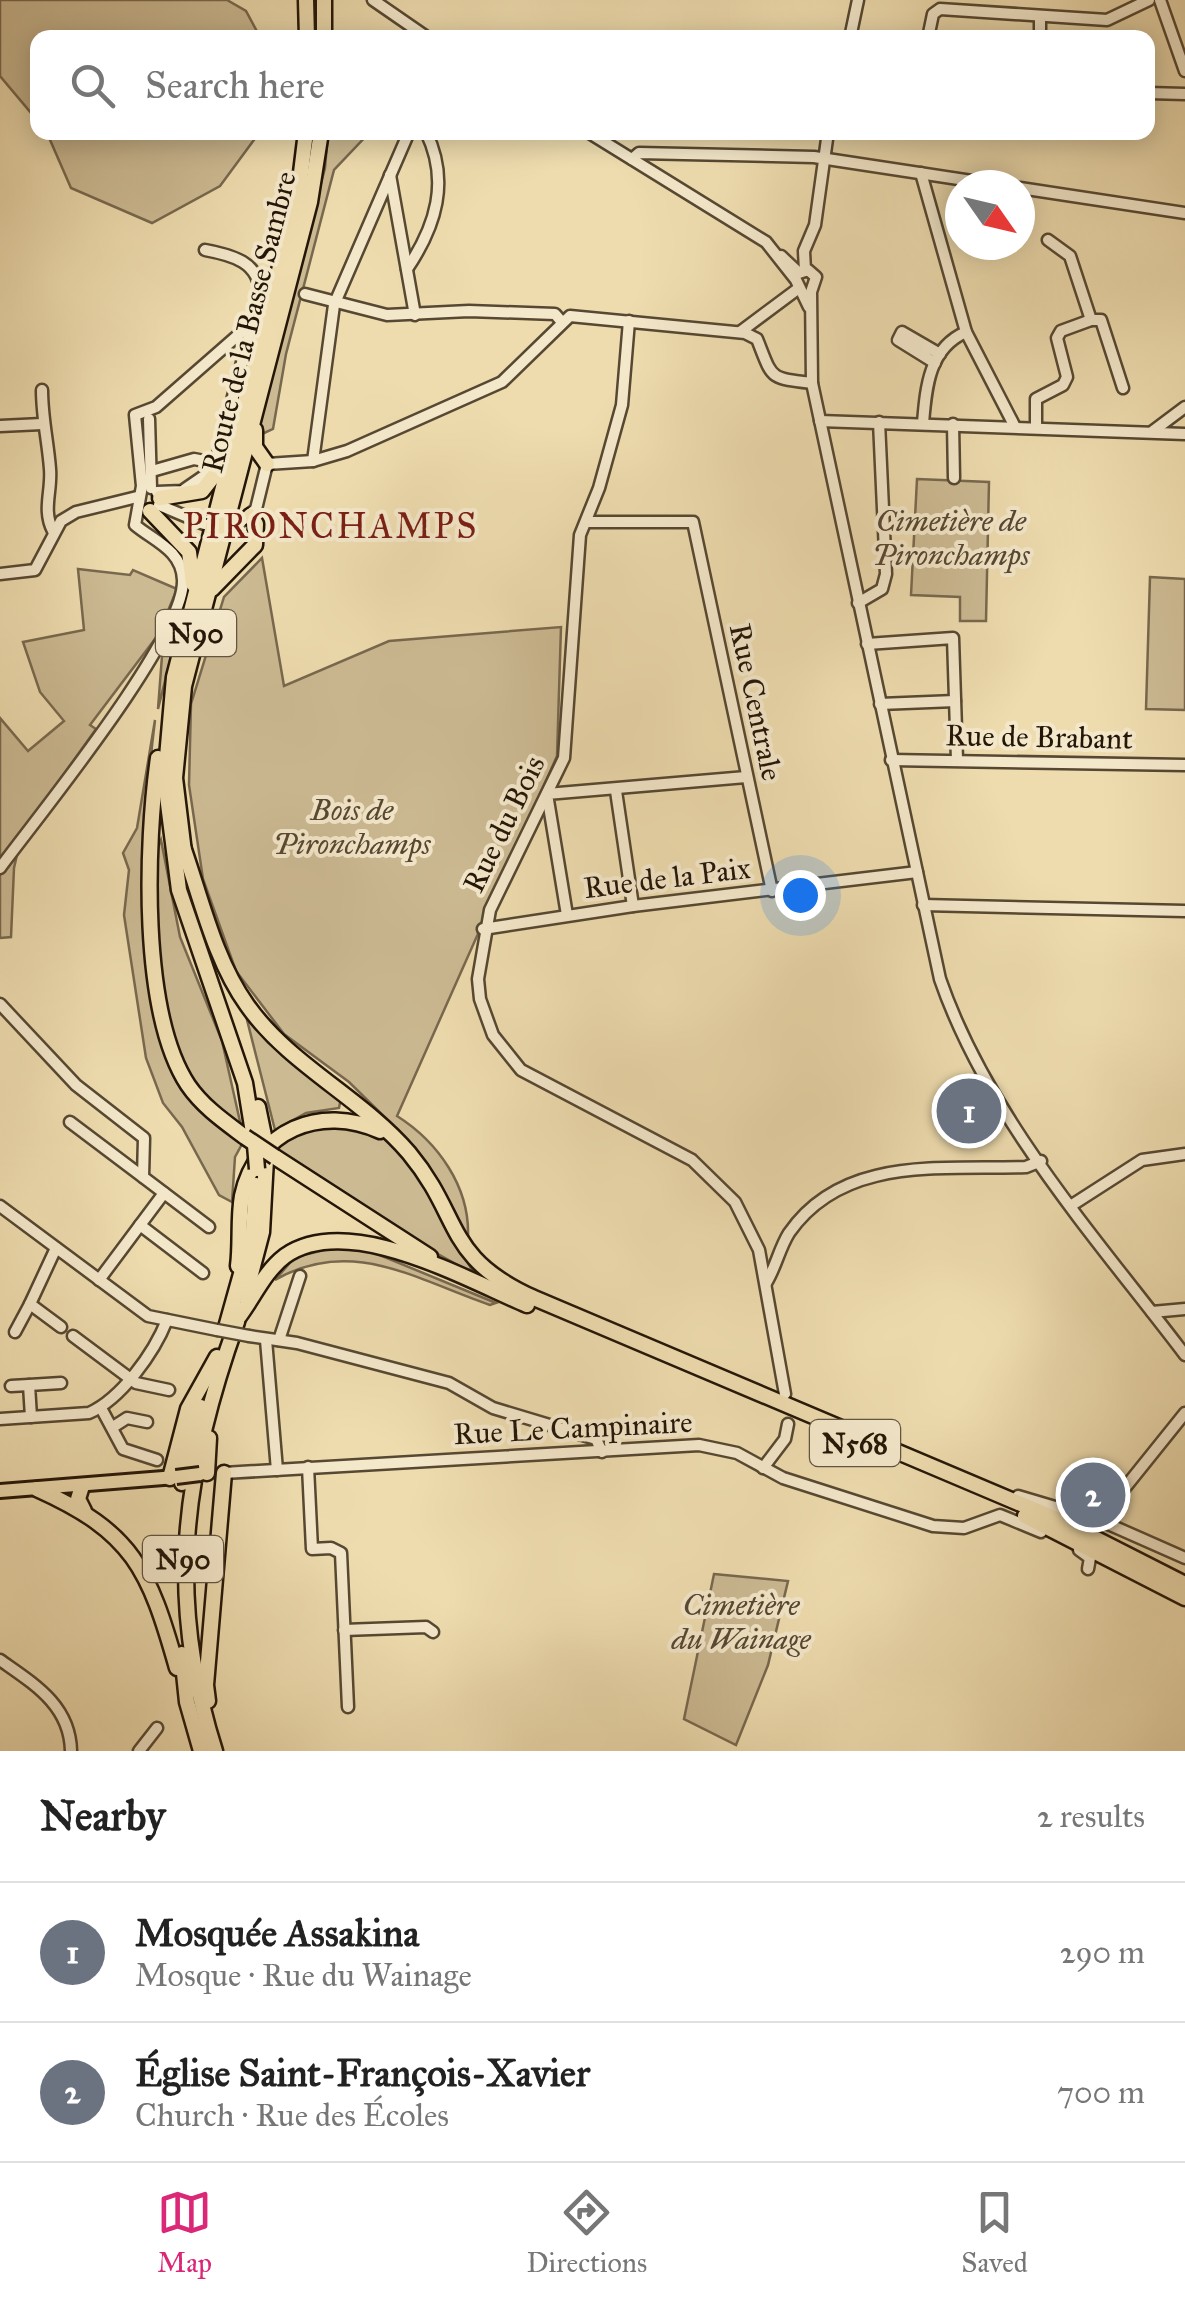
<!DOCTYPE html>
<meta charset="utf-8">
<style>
:root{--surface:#fff;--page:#f2f2f2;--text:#222;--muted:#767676;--line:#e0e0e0;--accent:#db2777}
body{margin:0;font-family:"IM FELL Great Primer",serif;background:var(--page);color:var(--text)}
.compass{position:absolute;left:945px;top:170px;width:90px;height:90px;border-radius:50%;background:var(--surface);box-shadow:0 5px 25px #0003;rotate:124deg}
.you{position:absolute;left:800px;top:895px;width:35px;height:35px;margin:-25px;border:8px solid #fff;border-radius:50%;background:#1a73e8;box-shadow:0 0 0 15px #1a73e833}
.badge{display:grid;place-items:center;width:65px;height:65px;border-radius:50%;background:var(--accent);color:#fff;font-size:32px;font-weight:700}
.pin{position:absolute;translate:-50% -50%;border:5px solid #fff;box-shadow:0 2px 10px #0006}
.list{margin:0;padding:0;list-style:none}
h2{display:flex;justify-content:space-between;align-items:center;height:130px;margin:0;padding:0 40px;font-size:42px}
h2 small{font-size:32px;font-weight:400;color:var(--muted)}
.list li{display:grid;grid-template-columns:65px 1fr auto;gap:30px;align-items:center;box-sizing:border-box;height:140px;padding:0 40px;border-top:2px solid var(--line)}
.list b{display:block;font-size:38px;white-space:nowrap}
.list p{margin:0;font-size:32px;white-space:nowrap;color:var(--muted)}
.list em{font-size:32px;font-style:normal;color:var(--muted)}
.icon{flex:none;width:55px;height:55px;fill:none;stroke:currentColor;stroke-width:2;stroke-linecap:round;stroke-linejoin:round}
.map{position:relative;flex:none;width:1185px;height:1751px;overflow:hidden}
.search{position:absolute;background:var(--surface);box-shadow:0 5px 25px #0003;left:30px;right:30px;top:30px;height:110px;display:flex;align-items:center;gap:25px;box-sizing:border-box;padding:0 35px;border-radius:20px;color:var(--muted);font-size:38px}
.sheet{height:410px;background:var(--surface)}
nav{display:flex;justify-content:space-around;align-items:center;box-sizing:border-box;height:140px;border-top:2px solid var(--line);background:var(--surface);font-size:28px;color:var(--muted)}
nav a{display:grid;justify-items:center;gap:5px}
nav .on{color:var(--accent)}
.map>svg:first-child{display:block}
.green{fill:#ccba93;stroke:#78684e;stroke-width:2.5}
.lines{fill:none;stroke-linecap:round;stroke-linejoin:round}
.minor-casing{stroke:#564832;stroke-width:15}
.major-casing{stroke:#241608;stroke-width:18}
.highway-casing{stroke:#241608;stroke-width:19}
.minor{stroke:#f4e8cb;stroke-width:10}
.major{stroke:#eedcaf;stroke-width:12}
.highway{stroke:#eedcaf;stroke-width:14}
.minor-bridge-casing{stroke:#564832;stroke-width:15;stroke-linecap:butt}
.major-bridge-casing{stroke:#241608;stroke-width:18;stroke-linecap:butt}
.highway-bridge-casing{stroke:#241608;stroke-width:19;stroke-linecap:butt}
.minor-bridge{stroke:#f4e8cb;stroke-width:10}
.major-bridge{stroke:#eedcaf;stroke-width:12}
.highway-bridge{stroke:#eedcaf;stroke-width:14}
.labels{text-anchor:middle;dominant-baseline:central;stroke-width:8;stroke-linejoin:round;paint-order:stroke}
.shield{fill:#f4e8cb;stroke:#625542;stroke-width:2.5}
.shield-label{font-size:28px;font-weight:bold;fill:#241608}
.street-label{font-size:30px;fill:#241608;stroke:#f4e8cb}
.park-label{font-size:30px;font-style:italic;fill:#564732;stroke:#f4e8cb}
.quarter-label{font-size:35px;letter-spacing:2.5px;fill:#7a1f14;stroke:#f4e8cb}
</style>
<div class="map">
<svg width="1185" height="1751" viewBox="0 0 1185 1751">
<rect width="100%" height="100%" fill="#eedcaf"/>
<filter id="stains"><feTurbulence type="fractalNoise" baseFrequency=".002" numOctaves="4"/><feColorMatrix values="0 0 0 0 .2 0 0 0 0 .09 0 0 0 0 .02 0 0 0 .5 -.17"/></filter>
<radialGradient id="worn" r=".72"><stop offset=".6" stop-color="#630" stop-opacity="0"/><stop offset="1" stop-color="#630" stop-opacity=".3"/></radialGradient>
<g class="green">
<path d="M0,0h227l19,11 14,26 -222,1 -1,82 -37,-44z"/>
<path d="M47,133h212l-39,53 -68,37 -81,-35z"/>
<path d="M328,133h41l-35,37 -48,184 -13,75 -11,5 -4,-8 67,-258z"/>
<path d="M917,479l72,3 -3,139h-26v-24l-49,-2z"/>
<path d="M262,558l22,128 105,-45 172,-14 -4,129 -160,360c41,26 73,71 71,121l-63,-100 -56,-55 -65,-48 -48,-63 -33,-92 -14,-94 2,-81 33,-107z"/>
<path d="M78,569l52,6 3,-5 44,19 -19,46 -68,90 6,4 -74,104 -8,35 -3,69 -11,1v-220l28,33 36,-30 -24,-29 -17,-50 61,-12z"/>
<path d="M1150,577l35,2v131l-39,-1z"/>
<path d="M186,580l3,5 -31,124 4,-53z"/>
<path d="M155,720c-12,98 -18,191 1,288 4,25 8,51 20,73 15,27 43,45 66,63l-7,13 -3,45 -13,-7 -37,-68 -19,-24 -17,-45 -22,-143 5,-45 -6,-17 14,-25z"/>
<path d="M161,840l19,97 42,104 19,85c-15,-13 -35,-25 -47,-42 -35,-51 -38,-169 -39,-230z"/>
<path d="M246,1016l20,23 75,59 -2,10 -33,5 -31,17z"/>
<path d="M322,1122l67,15 38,47 47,90 -67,-37 -130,-87 9,-15z"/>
<path d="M341,1246l24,3 131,54 -6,2c-75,-26 -139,-69 -215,-25l20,-23z"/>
<path d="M714,1574l74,7 -20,84 -32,80 -52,-26z"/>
</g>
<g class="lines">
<g class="minor-casing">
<g id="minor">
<path d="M373,0l55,38"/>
<path d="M1160,0l25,71"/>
<path d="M850,38l8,-38"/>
<path d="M928,38l5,-24 7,-5 167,11 42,-20"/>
<path d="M1040,38v-21"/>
<path d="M1148,93l37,1"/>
<path d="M588,132l178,110 30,38 13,27"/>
<path d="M632,159l7,-6 175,4 184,28"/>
<path d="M921,173l45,159 48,93"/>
<path d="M390,175l25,140"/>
<path d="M1020,188l165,25"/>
<path d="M1048,240l22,16 21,64h10l22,68"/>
<path d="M781,256l18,17 9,-3 8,7 -5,15 1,91 128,596c48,139 157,260 245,376"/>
<path d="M407,269c29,-43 43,-88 19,-137"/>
<path d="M805,271l-1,-20 11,-26 13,-93"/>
<path d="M305,294l82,21 82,-4 86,3 6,7"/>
<path d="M629,321l-7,84 -23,83 -19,47 -16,223 -74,152 -12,69 2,20 13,36 28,35 171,90 43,42 24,48 26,144"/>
<path d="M740,332l59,-44"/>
<path d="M935,363l-37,-23 4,-8 38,22"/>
<path d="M42,390c0,28 6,52 8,79 2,22 -8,41 3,62"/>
<path d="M149,419l2,69"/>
<path d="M820,421l365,13"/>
<path d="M923,423c3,-36 6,-75 43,-91"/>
<path d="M953,424l1,54"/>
<path d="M0,426l42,-2"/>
<path d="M1036,426v-27l27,-14 4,-8 -10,-39 4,-7 30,-11"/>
<path d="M1153,431l32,-24"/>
<path d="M313,461l21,-156 75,-173"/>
<path d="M152,471l42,-12 21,4"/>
<path d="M157,492l25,-1 32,-22 46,-175c0,-32 -28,-39 -55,-44"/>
<path d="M159,505l45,19"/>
<path d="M586,522h107l79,369"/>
<path d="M234,527l22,-18 11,-45 46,-3 34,-10 155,-69 68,-66 175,17 12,6c16,40 11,39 55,44"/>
<path d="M0,574l35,-4 26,-49 15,-9 61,-15"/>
<path d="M858,603l24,-14 4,-15 -7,-152"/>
<path d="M867,644l86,-6 4,122"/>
<path d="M880,704l75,-3"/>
<path d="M891,760l294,5"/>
<path d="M616,791l17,115"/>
<path d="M0,868c39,-53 185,-231 183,-288 -1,-30 -29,-39 -48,-55l7,-39 -7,-71 21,-8 96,-84"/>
<path d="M923,905l262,6"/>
<path d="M567,915l-20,-121 199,-17"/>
<path d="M483,929l150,-23 284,-34"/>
<path d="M0,1004l76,81 68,53 -1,39 66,50"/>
<path d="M70,1122l73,55"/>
<path d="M1072,1205l70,-45 43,-6"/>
<path d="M0,1206l148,110 69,14"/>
<path d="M140,1225l63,48"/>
<path d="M56,1248l-26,56 31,23"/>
<path d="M99,1280l65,-87"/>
<path d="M766,1283c10,-16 13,-34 23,-50 54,-78 153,-63 237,-66l15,-6"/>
<path d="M1152,1312l33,-3"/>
<path d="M15,1332l15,-28"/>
<path d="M73,1336l63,47 33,7"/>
<path d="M249,1336l48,7 152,40 44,25 103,31 6,13"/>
<path d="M266,1340l11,130"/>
<path d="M279,1340l21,-64"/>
<path d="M11,1386l18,-1"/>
<path d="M101,1408l22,41 34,11"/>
<path d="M31,1417l-2,-32 32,-2"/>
<path d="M0,1419l89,-6c32,-14 65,-60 78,-93"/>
<path d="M113,1427l14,-9 20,4"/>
<path d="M308,1467l4,82 19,-1 10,5 7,154"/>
<path d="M763,1468l22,-29 3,-15"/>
<path d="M224,1473l475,-28 38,8 46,25 150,48 31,2 36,-13 41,17"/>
<path d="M1018,1496l81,24 86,38"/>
<path d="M1099,1520l86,-107"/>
<path d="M1079,1550l11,8 -2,11"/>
<path d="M344,1630l82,-3 7,5"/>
<path d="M0,1660c34,24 70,45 71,91"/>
<path d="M139,1751l18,-23"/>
</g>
</g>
<g class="major-casing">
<path id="major" d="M0,1491l176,-14"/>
</g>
<g class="highway-casing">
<g id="highway">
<path d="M306,0l1,38"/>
<path d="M324,38v-38"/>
<path d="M255,430v17l12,17"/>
<path d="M160,498l42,-7 22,-28"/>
<path d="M150,511l39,41 4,32"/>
<path d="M212,589l43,-44 1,-21 -6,-8"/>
<path d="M158,758c-12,85 -18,254 30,327 15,22 37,37 57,52"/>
<path d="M182,844c19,53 32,115 65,161 42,60 115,93 162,148 54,65 34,104 125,145l527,223 124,63"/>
<path d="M184,852l-9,-74 9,-92 126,-484 11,-70"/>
<path d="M258,1107l6,29"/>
<path d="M255,1145l-10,-62 -66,-193 -14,-110 9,-103 124,-480 8,-65"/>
<path d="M275,1157l155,100"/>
<path d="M238,1266c3,-23 0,-47 4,-70 14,-66 79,-92 138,-65"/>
<path d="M245,1297l17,-65 4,-73"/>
<path d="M238,1318c16,-21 26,-46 47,-62 63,-44 178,22 242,49"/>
<path d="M227,1324l26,-93 3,-46"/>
<path d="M207,1473l2,-35"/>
<path d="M170,1478l18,-69 29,-52"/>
<path d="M182,1483l19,-76"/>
<path d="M82,1486l-4,13 6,12"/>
<path d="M37,1489c96,43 112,80 140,179"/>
<path d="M1025,1516l160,82"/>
<path d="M182,1654l5,48 14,49"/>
<path d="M208,1701l-2,-16 18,-212"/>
<path d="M215,1751c-49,-154 -32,-279 22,-429"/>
</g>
</g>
<use href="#minor" class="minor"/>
<use href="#major" class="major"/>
<use href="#highway" class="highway"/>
<g class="minor-bridge-casing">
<path id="minor-bridge" d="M217,1330l32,6"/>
</g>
<g class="major-bridge-casing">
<path id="major-bridge" d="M176,1477l24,-3"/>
</g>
<g class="highway-bridge-casing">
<g id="highway-bridge">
<path d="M245,1137l30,20"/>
<path d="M255,1145l2,24"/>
</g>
</g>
<use href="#minor-bridge" class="minor-bridge"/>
<use href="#major-bridge" class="major-bridge"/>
<use href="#highway-bridge" class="highway-bridge"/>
</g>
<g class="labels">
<g class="shield">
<rect x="156" y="610" width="80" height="46" rx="8"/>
<rect x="810" y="1420" width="90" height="46" rx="8"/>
<rect x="143" y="1536" width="80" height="46" rx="8"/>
</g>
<g class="shield-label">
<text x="196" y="633">N90</text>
<text x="855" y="1443">N568</text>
<text x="183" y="1559">N90</text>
</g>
<g class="street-label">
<text transform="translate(249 322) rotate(-76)">Route de la Basse Sambre</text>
<text transform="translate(756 702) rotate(78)">Rue Centrale</text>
<text transform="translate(1039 737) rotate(1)">Rue de Brabant</text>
<text transform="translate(504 824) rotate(-64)">Rue du Bois</text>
<text transform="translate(667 878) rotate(-7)">Rue de la Paix</text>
<text transform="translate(573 1428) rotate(-3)">Rue Le Campinaire</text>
</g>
<g class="park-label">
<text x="951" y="521">Cimetière de<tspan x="951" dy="34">Pironchamps</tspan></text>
<text x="352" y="810">Bois de<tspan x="352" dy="34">Pironchamps</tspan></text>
<text x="741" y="1605">Cimetière<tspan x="741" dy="34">du Wainage</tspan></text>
</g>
<g class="quarter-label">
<text x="331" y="526">PIRONCHAMPS</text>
</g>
</g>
<rect width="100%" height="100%" filter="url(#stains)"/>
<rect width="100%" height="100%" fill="url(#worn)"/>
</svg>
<svg class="compass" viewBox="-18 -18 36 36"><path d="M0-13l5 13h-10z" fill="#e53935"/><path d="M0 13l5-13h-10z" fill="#767676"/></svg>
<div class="you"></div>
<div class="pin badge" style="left:969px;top:1111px;background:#6b7280">1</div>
<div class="pin badge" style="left:1093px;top:1495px;background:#6b7280">2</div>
<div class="search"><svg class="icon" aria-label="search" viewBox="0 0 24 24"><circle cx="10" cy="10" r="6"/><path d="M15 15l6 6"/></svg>Search here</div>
</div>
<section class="sheet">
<h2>Nearby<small>2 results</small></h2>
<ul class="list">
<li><span class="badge" style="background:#6b7280">1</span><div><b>Mosquée Assakina</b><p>Mosque · Rue du Wainage</p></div><em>290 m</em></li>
<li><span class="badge" style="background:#6b7280">2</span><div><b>Église Saint-François-Xavier</b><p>Church · Rue des Écoles</p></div><em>700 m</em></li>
</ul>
</section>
<nav>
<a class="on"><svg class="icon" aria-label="map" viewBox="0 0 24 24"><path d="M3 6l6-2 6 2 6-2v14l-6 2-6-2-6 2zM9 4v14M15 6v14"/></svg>Map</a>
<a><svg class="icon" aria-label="directions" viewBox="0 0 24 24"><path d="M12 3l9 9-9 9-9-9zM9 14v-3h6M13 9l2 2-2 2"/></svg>Directions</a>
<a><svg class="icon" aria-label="saved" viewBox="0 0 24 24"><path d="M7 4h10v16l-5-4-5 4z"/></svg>Saved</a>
</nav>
